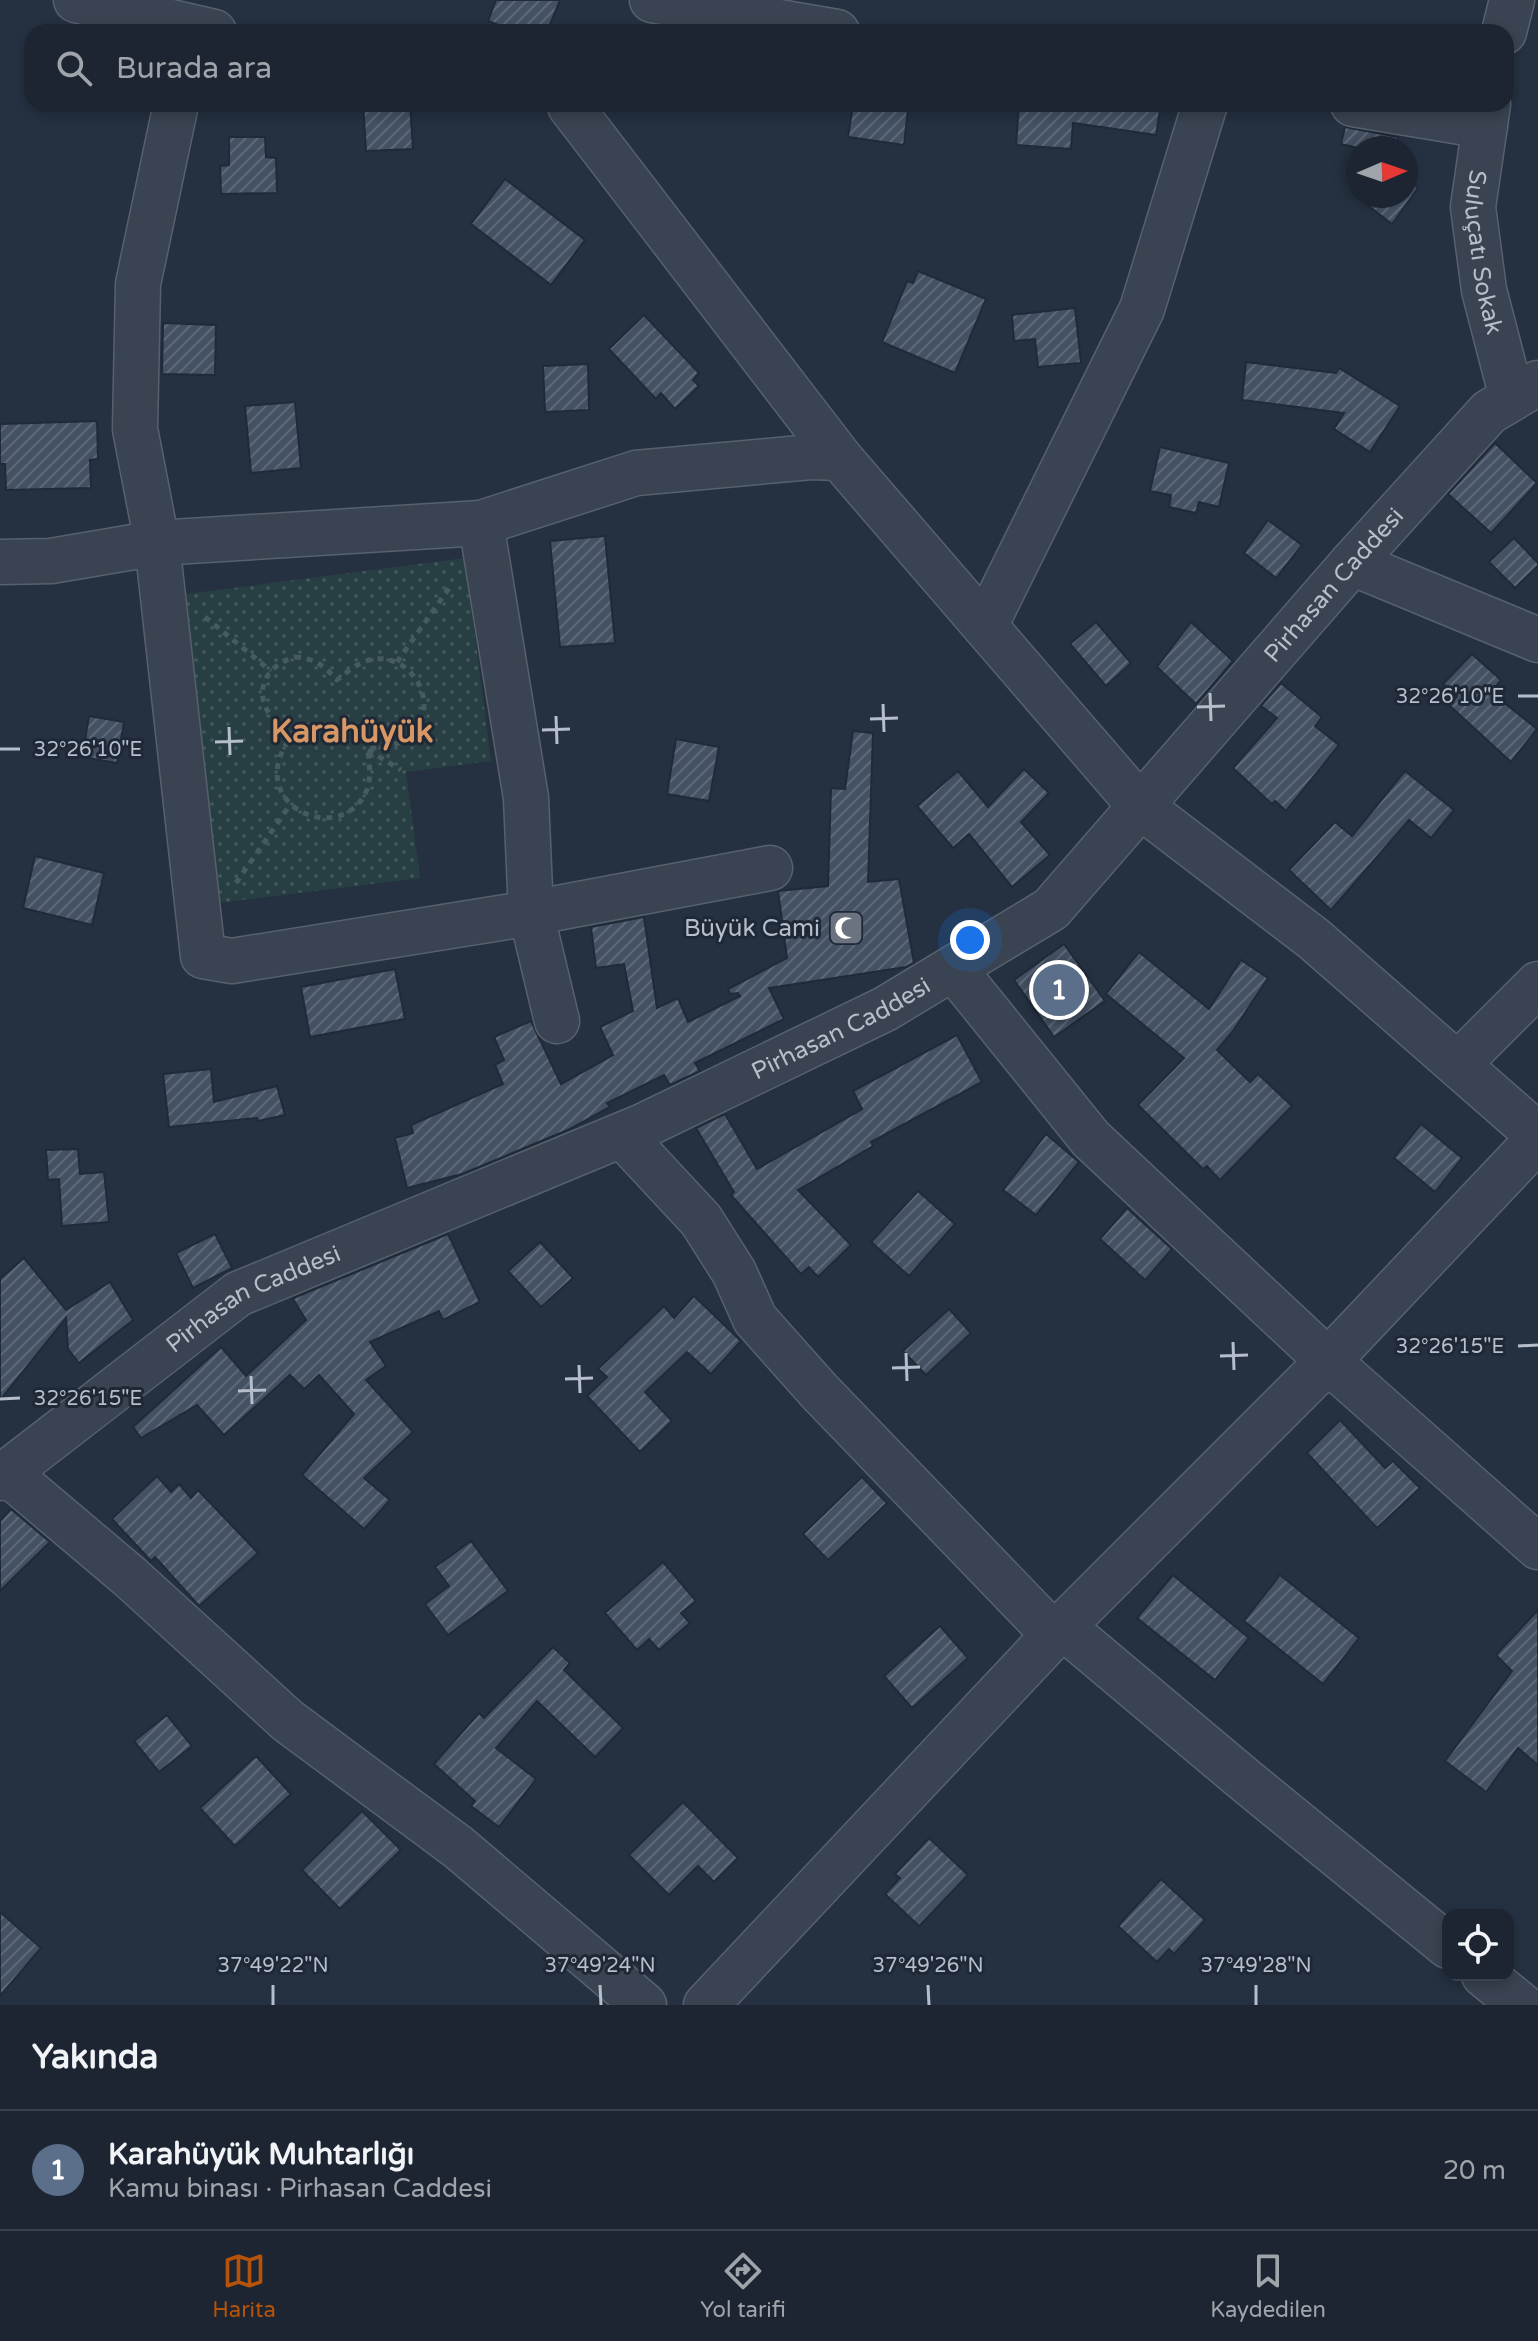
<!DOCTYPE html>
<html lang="tr">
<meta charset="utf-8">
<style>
:root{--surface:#1c2531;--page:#29313d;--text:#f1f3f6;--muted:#a0a5ab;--line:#3a424d;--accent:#b45309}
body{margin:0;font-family:"Varela Round",sans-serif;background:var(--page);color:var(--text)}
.controls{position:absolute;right:24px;bottom:24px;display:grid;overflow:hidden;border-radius:16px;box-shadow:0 4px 12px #0003}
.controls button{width:72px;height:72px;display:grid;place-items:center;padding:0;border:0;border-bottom:2px solid var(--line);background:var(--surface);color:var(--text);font:40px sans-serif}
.compass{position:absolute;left:1346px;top:136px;width:72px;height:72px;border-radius:50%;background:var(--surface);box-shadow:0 4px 12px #0003;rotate:88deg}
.you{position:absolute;left:970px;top:940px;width:28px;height:28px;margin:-20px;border:6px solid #fff;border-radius:50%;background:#1a73e8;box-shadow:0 0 0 12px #1a73e833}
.badge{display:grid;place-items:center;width:52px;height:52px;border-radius:50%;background:var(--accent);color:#fff;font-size:26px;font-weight:700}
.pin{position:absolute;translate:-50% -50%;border:4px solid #fff;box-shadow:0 2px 8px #0006}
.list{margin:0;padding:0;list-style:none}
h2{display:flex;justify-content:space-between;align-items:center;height:104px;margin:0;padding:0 32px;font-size:34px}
h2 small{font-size:26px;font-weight:400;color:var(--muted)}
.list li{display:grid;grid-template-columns:52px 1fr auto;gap:24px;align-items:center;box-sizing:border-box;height:120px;padding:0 32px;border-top:2px solid var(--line)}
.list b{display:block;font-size:30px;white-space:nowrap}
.list p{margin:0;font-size:26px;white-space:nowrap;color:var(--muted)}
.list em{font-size:26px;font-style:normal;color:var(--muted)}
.icon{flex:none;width:44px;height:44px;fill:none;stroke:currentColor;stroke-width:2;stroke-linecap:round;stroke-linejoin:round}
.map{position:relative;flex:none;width:1538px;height:2005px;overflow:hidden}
.search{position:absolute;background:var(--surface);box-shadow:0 4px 12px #0003;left:24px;right:24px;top:24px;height:88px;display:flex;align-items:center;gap:20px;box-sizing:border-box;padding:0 28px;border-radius:24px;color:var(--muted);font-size:30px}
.sheet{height:224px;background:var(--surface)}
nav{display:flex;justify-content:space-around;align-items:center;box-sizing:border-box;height:112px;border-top:2px solid var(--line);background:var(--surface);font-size:22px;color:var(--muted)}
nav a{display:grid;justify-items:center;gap:4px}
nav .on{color:var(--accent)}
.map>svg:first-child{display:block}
.park{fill:url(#park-dots)}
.building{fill:url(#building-hatch);stroke:#202a38;stroke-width:2}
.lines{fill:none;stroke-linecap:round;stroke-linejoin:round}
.minor-casing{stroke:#57616e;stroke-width:47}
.path{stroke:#455b5f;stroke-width:5;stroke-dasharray:6 6;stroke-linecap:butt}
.minor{stroke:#394351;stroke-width:44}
.ticks{fill:none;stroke:#b6becb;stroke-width:3}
.labels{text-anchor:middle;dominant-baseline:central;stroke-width:6;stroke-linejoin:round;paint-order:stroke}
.street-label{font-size:24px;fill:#b6becb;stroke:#1e2836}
.poi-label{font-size:24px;fill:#b6becb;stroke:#1e2836;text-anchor:end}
.district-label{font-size:32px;font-weight:bold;fill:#d89865;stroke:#1e2836}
.ticks-label{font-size:20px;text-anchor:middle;fill:#b6becb;stroke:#1e2836;stroke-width:6;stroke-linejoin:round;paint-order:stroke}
</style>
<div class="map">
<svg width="1538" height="2005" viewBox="0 0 1538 2005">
<defs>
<pattern id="park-dots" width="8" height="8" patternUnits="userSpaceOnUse" patternTransform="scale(2)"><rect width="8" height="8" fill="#273f42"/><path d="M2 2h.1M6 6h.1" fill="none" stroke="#44595c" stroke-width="1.8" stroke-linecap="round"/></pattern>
<pattern id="building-hatch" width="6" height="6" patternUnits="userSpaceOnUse" patternTransform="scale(2)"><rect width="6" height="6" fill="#445163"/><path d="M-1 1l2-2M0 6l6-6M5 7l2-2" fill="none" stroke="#5d6878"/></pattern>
</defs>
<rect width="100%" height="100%" fill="#253141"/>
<path class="park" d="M465,558l26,203 -85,11 14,106 -202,25 -39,-308z"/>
<g class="building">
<path d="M496,0h64l-13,32h-30l-29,-11z"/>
<path d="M363,104h47l3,45 -47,2z"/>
<path d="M853,104h39l-1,3 17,2 -4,36 -56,-8z"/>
<path d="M1019,104h142l-5,31 -83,-12 -2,26 -55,-4z"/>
<path d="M1345,127l53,10 -3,11h-37l-17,-4z"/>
<path d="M229,137h36l1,20 10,1 1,35 -56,1 -1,-28 9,-1z"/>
<path d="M505,179l80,61 -34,45 -80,-61z"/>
<path d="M1406,179l12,9 -26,36 -39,-30 5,-7v9h48z"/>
<path d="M918,271l68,28 -31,74 -73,-31 25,-61 6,2z"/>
<path d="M1075,308l6,55 -43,4 -3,-28 -21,2 -2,-26z"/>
<path d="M644,315l55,58 -6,7 6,6 -24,23 -14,-16 -5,6 -47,-50z"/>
<path d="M163,323l53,2 -1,50 -53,-1z"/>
<path d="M1246,362l90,11 3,-5 61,38 -30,46 -36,-23 10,-16 -102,-13z"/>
<path d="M588,364l1,46 -44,2 -2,-46z"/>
<path d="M295,402l6,66 -50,5 -6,-67z"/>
<path d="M97,421l1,38 -8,1 1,28 -85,2 -1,-26h-5v-40z"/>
<path d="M1495,443l42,40 -46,50 -43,-39z"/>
<path d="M1160,447l69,16 -10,44 -20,-5 -3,11 -27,-6 2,-12 -21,-4z"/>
<path d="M1268,520l34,25 -26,33 -32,-25z"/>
<path d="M605,536l10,107 -55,4 -10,-106z"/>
<path d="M1514,538l24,25v3l-23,22 -26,-26z"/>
<path d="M1096,622l35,41 -25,23 -36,-42z"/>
<path d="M1191,622l42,39 -37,43 -39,-37z"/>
<path d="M1472,654l29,26 -10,12 46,37 -26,33 -62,-57 8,-9 -14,-12z"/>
<path d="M1281,683l41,34 -7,9 24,19 -53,66 -11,-10 -3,3 -39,-36 44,-50 -16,-12z"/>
<path d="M89,716l35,6 -7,41 -35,-6z"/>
<path d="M853,731l20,2 -5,149 31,-3 15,84 -8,4 -137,21 15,31 -89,44 5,8 -30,14 -6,-10 -57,28 3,4 -40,22 -108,45 -55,14 -12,-50 18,-5 -2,-8 92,-41 -8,-19 9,-5 -10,-23 37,-16 30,63 52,-29 -13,-28 33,-16 -9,-47 -28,4 -5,-41 53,-10 13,91 21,-10 10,24 52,-26 -2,-3 -8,1 -2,-5 59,-31 -9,-67 50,-5 3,-98 14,1z"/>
<path d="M676,739l43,8 -10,54 -42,-7z"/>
<path d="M1024,769l25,24 -28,29 29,33 -38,32 -43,-53 -16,14 -36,-42 41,-35 30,36z"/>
<path d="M1405,771l49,39 -23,28 -22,-18 -78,90 -42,-40 46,-48 17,14z"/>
<path d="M35,856l69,17 -12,52 -69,-17z"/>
<path d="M1064,944l41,57 -51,36 -40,-57z"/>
<path d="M1139,952l70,57 32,-49 27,18 -35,53 -16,19 33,32 8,-8 34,32 -72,74 -13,-14 -4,3 -65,-64 46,-47 -78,-64z"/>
<path d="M395,969l10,50 -95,18 -9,-50z"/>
<path d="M957,1035l25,47 -111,60 2,4 -75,44 53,55 -33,32 -9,-10 -8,7 -70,-79 3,-3 -38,-64 29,-14 32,55 105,-60 -9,-18z"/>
<path d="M211,1069l3,33 63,-16 8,29 -27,6 -1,-3 -88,9 -6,-53z"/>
<path d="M1421,1124l41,34 -27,34 -41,-34z"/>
<path d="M1046,1134l33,28 -43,53 -33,-25z"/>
<path d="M78,1149l2,25 24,-2 5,50 -47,4 -3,-47 -11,1 -2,-30z"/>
<path d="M918,1191l37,33 -46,52 -38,-34z"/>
<path d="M1127,1208l45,41 -27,31 -45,-41z"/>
<path d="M215,1234l17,34 -39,20 -17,-35z"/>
<path d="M448,1234l32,68 -37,18 -4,-9 -69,31 16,24 -20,14 47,52 -49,46 26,22 -26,29 -62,-54 52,-61 -35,-39 -15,14 -14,-14 -66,60 -27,-30 -56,33 -8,-11 88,-80 25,29 60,-56 -13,-21 3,-2z"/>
<path d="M540,1242l33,36 -32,29 -33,-36z"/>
<path d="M24,1258l42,52 44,-28 23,38 -54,43 -11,-14 -2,-31 -66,82v-121z"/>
<path d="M694,1296l47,45 -30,33 -24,-22 -42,40 27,29 -32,31 -53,-56 20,-19 -9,-8 66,-63 10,12z"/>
<path d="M949,1309l22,24 -45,42 -23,-24z"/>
<path d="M1340,1420l45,48 8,-7 27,27 -43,40 -70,-75z"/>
<path d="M157,1476l14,16 8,-8 12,14 7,-8 60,63 -59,53 -44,-49 -4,4 -39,-42z"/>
<path d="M862,1477l25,26 -59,57 -25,-26z"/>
<path d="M11,1509l39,33 -50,49v-70z"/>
<path d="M471,1541l37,50 -60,44 -23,-31 24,-18 -14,-19z"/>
<path d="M663,1562l33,39 -15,12 9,10 -31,27 -10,-11 -12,11 -32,-37z"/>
<path d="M1173,1575l76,63 -34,42 -78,-62z"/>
<path d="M1280,1575l79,63 -36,46 -79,-63z"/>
<path d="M1538,1610v155l-20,-17 -32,44 -41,-31 67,-90 -16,-16z"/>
<path d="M940,1626l28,32 -56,50 -28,-32z"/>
<path d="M553,1647l17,16 -6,7 59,58 -28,29 -58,-56 -41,47 40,31 -37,48 -28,-21 4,-5 -41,-37 45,-51 5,5z"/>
<path d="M167,1715l25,31 -33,26 -25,-31z"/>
<path d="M256,1756l35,38 -56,52 -35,-38z"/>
<path d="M683,1802l55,56 -24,24 -16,-16 -29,29 -40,-40z"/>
<path d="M362,1811l39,39 -61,59 -38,-39z"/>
<path d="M929,1838l39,37 -49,51 -34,-32 15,-16 -5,-4z"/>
<path d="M1161,1879l44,41 -31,34 -5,-5 -12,13 -39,-36z"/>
<path d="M0,1912l41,36 -41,48z"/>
</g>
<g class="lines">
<g class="minor-casing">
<g id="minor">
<path d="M76,0l138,32"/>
<path d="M652,0l185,32"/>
<path d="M1504,32l8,-32"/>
<path d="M176,104l-38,180 -3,145 22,114 46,413 29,5 299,-48 239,-45"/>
<path d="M1353,104l132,22"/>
<path id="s1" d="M1488,104l-15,103 11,83 28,108"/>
<path d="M570,106l270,352 300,348 174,133 224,196"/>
<path d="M481,523l45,275 5,115 26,108"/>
<path d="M0,562l51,-1 106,-18 324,-20 155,-50 175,-16 29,1"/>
<path d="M1352,563l186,77"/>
<path d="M985,626l157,-317 63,-205"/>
<path d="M953,968l138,171 237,222 210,186"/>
<path d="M1458,1064l80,-80"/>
<path d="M622,1135l79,85 33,52 21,47 64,72 235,244"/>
<path d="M7,1473l122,103 159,145 170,126 186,158"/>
<path id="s2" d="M0,1478l238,-184 405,-168 242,-117 166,-100 301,-346 137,-151 49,-29"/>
<path d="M1063,1627l182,153 203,166"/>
<path d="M1484,1975l37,30"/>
<path d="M706,2005l348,-370 274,-274 210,-222"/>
</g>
</g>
<g class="path">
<path d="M205,617l66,54"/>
<path d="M295,657c20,1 29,9 42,23 9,-7 20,-17 32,-20 47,-11 77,55 35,80 -11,7 -24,7 -36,9 1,15 4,30 -2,43 -24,50 -102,21 -87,-32 3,-10 9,-19 14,-28 -40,-17 -42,-62 2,-75z"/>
<path d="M397,662l55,-78"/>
<path d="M368,750l33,20"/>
<path d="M236,883l54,-78"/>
</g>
<use href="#minor" class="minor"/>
</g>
<path class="ticks" d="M1210,693l1,28M1518,696h20M883,704l1,28M1197,707l28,-1M556,716l1,28M870,719l28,-1M229,727l1,28M542,730l28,-1M215,742l28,-1M0,749h20M1233,1342l1,28M1518,1346l20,-1M906,1353l1,28M1220,1356l28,-1M579,1365l1,28M892,1368l28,-1M251,1376l1,28M565,1379l28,-1M238,1391l28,-1M0,1399l20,-1M273,1985v20M600,1985l1,20M928,1985l1,20M1256,1985v20"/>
<defs>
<g id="mosque-square" transform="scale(1.8)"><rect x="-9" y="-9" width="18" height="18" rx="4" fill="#6b7280" stroke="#1e2836"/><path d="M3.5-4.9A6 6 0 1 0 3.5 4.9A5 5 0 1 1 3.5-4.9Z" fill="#fff"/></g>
</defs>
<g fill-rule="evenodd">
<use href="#mosque-square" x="846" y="928"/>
</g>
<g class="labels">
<g class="street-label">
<text stroke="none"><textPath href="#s1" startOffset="150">Suluçatı Sokak</textPath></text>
<text stroke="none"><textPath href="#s2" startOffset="1632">Pirhasan Caddesi</textPath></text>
<text stroke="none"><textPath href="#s2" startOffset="960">Pirhasan Caddesi</textPath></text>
<text stroke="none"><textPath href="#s2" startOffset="312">Pirhasan Caddesi</textPath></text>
</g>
<g class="poi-label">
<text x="820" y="928">Büyük Cami</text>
</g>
<g class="district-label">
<text x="352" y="732">Karahüyük</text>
</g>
</g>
<g class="ticks-label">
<text x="1450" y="703">32°26'10"E</text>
<text x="88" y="756">32°26'10"E</text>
<text x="1450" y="1353">32°26'15"E</text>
<text x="88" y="1405">32°26'15"E</text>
<text x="273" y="1972">37°49'22"N</text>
<text x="600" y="1972">37°49'24"N</text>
<text x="928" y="1972">37°49'26"N</text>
<text x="1256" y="1972">37°49'28"N</text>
</g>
</svg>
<div class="controls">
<button><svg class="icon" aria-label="locate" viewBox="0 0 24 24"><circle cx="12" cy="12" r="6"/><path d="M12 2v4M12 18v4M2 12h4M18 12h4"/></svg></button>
</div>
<svg class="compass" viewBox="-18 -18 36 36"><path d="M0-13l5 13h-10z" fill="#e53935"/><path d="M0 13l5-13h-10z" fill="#a0a5ab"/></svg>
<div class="you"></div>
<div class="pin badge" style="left:1059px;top:990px;background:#5c6f8a">1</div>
<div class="search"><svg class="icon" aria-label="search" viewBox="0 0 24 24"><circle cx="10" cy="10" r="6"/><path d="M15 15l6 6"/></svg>Burada ara</div>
</div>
<section class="sheet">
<h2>Yakında<small></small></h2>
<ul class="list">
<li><span class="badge" style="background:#5c6f8a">1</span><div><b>Karahüyük Muhtarlığı</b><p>Kamu binası · Pirhasan Caddesi</p></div><em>20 m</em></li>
</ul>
</section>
<nav>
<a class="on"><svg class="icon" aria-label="map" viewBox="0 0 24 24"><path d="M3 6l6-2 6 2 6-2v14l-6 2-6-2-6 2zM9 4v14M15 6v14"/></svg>Harita</a>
<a><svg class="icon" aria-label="directions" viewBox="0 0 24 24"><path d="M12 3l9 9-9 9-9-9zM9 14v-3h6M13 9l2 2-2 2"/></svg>Yol tarifi</a>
<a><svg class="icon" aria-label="saved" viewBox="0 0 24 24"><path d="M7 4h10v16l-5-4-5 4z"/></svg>Kaydedilen</a>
</nav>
